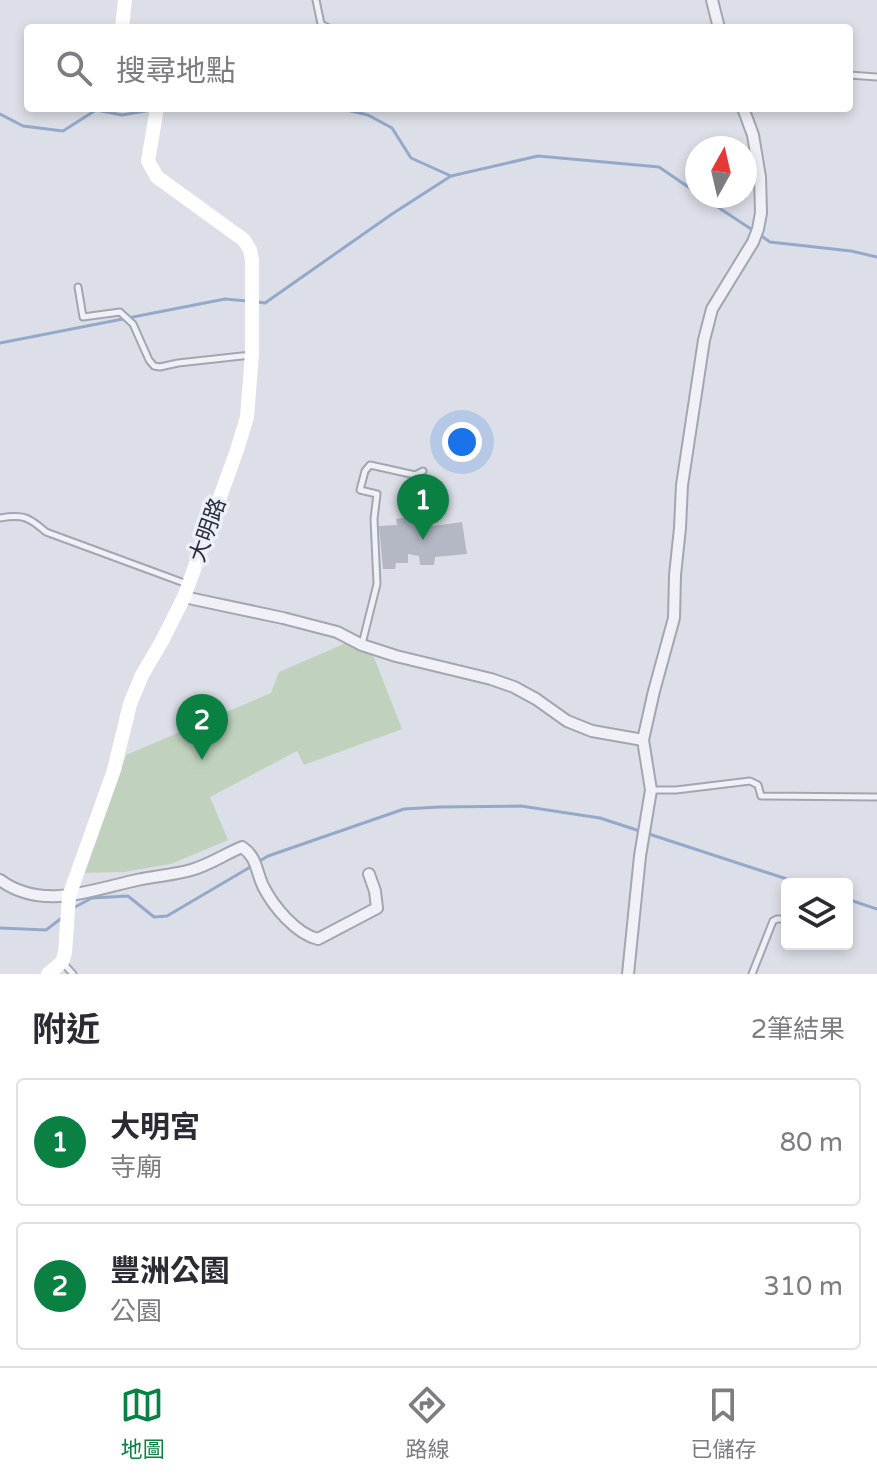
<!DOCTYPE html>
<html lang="zh-TW">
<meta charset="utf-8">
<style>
:root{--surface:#fff;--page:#f2f2f3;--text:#2b2b33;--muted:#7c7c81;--line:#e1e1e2;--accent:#0b8043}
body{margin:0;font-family:"Varela Round","Noto Sans TC",sans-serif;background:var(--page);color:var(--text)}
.controls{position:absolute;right:24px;bottom:24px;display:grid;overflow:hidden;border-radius:8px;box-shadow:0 4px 12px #0003}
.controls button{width:72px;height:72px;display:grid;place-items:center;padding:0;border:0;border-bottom:2px solid var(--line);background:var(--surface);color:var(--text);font:40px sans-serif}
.compass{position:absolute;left:685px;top:136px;width:72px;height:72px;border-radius:50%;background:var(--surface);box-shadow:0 4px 12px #0003;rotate:8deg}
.you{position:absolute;left:462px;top:442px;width:28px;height:28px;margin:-20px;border:6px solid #fff;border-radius:50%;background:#1a73e8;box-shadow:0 0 0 12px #1a73e833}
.badge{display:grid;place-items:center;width:52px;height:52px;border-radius:50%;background:var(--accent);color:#fff;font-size:26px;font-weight:700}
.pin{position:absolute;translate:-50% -66px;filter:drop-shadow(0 2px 4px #0008)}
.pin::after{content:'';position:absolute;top:42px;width:28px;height:24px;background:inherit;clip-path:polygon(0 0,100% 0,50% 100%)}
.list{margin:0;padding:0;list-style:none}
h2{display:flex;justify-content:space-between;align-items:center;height:104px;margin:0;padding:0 32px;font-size:34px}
h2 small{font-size:26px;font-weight:400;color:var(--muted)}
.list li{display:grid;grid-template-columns:52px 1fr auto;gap:24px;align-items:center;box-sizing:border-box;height:128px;margin:0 16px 16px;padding:0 16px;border:2px solid var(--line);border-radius:8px}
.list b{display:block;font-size:30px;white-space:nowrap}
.list p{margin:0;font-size:26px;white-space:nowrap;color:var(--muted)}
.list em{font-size:26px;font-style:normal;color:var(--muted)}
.icon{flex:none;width:44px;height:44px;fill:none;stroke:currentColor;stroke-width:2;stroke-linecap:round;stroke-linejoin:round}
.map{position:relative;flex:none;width:877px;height:974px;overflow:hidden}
.search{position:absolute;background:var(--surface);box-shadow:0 4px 12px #0003;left:24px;right:24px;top:24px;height:88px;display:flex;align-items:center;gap:20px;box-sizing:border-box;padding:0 28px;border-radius:8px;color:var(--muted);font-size:30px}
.sheet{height:392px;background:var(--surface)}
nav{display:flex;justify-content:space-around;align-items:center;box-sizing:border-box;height:112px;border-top:2px solid var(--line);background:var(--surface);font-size:22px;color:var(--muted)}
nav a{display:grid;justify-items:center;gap:4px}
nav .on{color:var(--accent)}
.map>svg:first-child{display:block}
.green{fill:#c0d2bd}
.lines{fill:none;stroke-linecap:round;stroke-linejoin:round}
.stream{stroke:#94a9ca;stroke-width:3}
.building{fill:#b3b8c4}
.lane-casing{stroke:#a1a6b1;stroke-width:9}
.street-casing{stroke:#a1a6b1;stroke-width:14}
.lane{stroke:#eff1f6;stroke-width:5}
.street{stroke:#eff1f6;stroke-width:10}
.secondary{stroke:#fff;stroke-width:14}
.labels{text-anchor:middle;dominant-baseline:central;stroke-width:7;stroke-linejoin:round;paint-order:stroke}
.street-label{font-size:22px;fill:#252c3f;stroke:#eceff5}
</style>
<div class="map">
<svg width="877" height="974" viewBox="0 0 877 974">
<rect width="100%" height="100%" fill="#dcdfe7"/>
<path class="green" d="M346,643l26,9 30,77 -98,36 -7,-14 -87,46 18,43 -57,24 -47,8 -42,1 44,-118 145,-62 8,-21z"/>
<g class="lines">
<g class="stream">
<path d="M338,108l30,7 24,13 19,30 40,18 87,-20 121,11 38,26"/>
<path d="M0,114l23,12 40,5 33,-21 26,5 29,-5"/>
<path d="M701,196l53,35"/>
<path d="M760,235l10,7 81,9 26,6"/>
<path d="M258,302l7,1 127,-89 59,-38"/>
<path d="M0,343l225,-44 22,2"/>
<path d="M258,862l10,-6 136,-47 35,-2 82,-1 79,12 202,66"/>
<path d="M847,899l30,10"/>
<path d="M75,907l17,-9 36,-2 26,21 13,-1 85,-50"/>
<path d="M0,928l46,2 17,-13"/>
</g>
</g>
<path class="building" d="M431,514l2,12 29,-4 5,32 -32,3 -1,8h-14l-1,-9 -11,-2v9h-12l-1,6h-12l-4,-43 18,-1 -1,-6z"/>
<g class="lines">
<g class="lane-casing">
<g id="lane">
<path d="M316,0l5,24 7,4"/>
<path d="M849,75l28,2"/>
<path d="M78,287l5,30 37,-5 13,12 16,36 5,6 6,1 18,-4 73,-8"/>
<path d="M0,518c23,-4 29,-1 46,14l141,52"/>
<path d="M362,644l15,-60 -3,-65 3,-25 -17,-4 5,-19 5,-6 45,10 8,-4"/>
<path d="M652,790h24l74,-9 8,4 3,11 116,1"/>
<path d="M62,962l11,12"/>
<path d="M752,974l21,-53 4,-2h10"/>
</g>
</g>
<g class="street-casing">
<g id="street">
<path d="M712,0l7,28"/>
<path d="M184,597l99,21 54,14 25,13 34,11 95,23 23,8 22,12 31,22 25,10 51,9"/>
<path d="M0,880c42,31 91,10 137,0 18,-4 37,-5 54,-10 18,-5 34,-16 51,-23 15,10 14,24 21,39 10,20 33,48 55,53l59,-31 -2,-17 -6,-17"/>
<path d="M628,974l12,-118 11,-66 -8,-50 11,-49 20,-73 1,-43 5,-47 2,-43 22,-145 8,-31 41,-67 5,-13 3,-16 -1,-36 -7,-42 -10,-27"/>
</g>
</g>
<use href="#lane" class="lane"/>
<use href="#street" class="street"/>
<g class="secondary">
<path d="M122,28l3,-28"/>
<path d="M48,974l14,-12 3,-9 4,-57 45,-126 16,-66 12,-29 20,-34 22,-44 53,-147 10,-33 5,-63v-94l-2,-10 -6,-10 -87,-63 -9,-16 9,-53"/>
</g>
</g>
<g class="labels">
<g class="street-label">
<text transform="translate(208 530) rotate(-70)">大明路</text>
</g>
</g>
</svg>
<div class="controls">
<button><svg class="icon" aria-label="layers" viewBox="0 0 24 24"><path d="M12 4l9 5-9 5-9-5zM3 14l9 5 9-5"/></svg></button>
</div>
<svg class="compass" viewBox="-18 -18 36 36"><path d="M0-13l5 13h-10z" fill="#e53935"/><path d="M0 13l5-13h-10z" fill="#7c7c81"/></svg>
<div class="you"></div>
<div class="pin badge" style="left:423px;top:540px">1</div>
<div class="pin badge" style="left:202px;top:760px">2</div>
<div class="search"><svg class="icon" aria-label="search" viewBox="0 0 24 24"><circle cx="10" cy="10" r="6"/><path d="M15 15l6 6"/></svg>搜尋地點</div>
</div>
<section class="sheet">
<h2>附近<small>2筆結果</small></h2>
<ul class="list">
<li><span class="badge">1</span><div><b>大明宮</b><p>寺廟</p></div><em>80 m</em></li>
<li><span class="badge">2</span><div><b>豐洲公園</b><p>公園</p></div><em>310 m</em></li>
</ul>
</section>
<nav>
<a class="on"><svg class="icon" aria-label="map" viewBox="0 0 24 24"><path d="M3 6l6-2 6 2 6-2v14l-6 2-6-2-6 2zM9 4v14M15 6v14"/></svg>地圖</a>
<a><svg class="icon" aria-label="directions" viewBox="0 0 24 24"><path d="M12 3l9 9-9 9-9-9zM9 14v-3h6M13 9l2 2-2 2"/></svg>路線</a>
<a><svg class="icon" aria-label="saved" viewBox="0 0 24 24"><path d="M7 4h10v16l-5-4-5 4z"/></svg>已儲存</a>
</nav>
